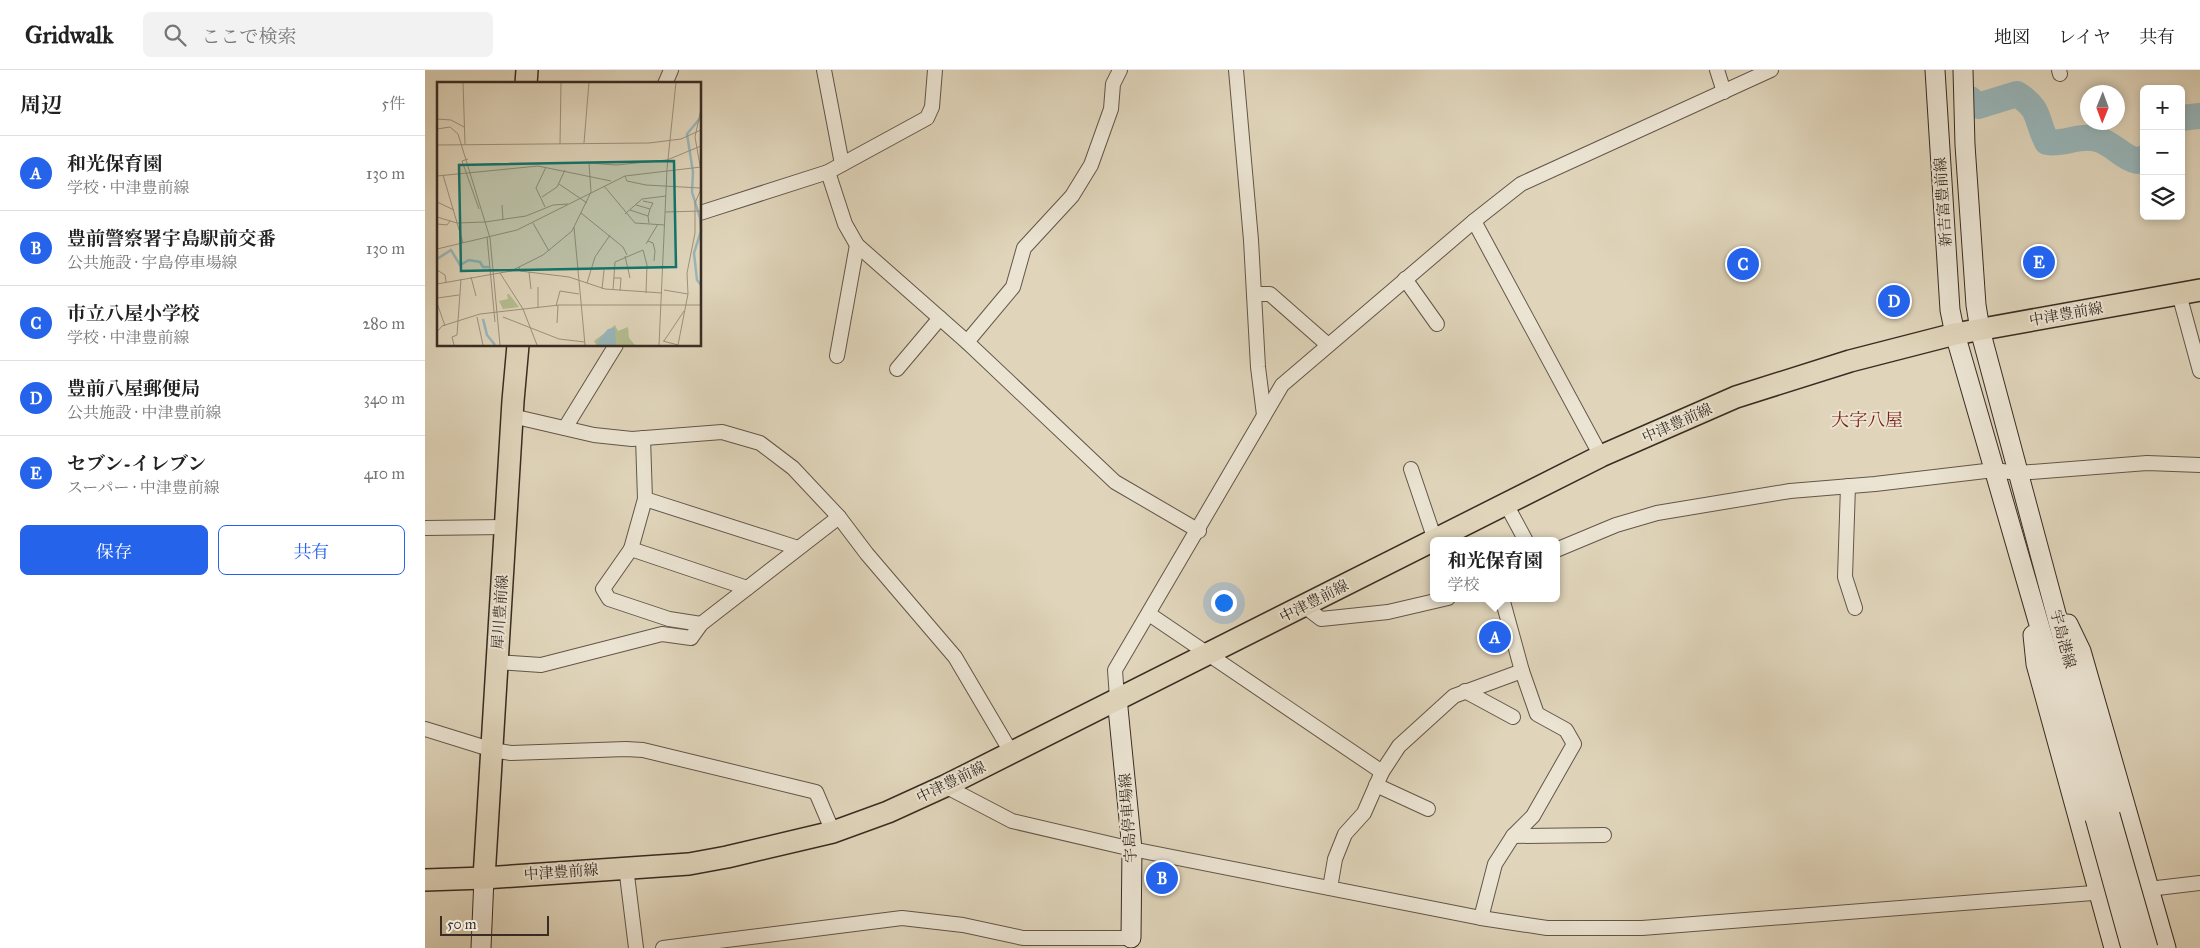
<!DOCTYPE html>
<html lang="ja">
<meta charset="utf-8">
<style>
:root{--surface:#fff;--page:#f2f2f2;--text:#222;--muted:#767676;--line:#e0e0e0;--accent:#2563eb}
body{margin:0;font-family:"IM FELL Great Primer","Noto Serif JP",serif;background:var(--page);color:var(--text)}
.controls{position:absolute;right:15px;top:15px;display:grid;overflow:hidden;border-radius:8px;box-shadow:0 2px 8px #0003}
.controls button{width:45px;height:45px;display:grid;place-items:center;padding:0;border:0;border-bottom:1px solid var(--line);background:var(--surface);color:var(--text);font:25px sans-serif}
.compass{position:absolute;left:1655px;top:15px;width:45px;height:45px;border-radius:50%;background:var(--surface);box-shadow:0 2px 8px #0003;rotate:181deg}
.scale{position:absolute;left:15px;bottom:12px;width:109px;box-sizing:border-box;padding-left:5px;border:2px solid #392c23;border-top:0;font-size:14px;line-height:18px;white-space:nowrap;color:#392c23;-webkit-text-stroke:4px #ebe4d3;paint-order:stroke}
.you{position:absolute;left:798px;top:532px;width:18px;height:18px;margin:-12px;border:4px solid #fff;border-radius:50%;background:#1a73e8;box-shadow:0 0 0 8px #1a73e833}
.badge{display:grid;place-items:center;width:32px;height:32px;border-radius:50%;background:var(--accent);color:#fff;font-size:16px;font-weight:700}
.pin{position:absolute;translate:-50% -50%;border:2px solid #fff;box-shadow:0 1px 5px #0006}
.popup{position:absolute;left:1005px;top:467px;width:130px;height:65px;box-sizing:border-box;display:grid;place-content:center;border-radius:8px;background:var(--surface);filter:drop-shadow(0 1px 4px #0005);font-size:16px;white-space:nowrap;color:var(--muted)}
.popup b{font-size:19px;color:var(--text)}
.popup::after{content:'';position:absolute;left:50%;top:100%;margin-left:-10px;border:10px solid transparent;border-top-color:var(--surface)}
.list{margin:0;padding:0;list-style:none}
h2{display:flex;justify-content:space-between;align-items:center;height:65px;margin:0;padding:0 20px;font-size:21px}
h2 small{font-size:16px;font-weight:400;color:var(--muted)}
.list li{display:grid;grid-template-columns:32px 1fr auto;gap:15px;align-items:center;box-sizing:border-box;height:75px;padding:0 20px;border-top:1px solid var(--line)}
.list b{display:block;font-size:19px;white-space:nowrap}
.list p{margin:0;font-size:16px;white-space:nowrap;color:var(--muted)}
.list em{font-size:16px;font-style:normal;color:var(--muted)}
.actions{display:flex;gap:10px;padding:15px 20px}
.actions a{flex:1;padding:11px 0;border:1px solid var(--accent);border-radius:8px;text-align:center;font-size:18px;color:var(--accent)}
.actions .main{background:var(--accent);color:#fff}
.icon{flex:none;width:28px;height:28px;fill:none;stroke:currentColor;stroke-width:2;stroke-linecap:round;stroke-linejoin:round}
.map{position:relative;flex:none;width:1775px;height:878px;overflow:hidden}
header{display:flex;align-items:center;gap:30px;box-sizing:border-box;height:70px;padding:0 25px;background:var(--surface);border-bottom:1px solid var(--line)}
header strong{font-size:24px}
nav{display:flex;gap:28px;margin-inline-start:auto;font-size:18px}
.search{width:350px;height:45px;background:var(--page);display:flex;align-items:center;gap:12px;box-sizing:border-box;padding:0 18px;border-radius:8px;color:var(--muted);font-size:19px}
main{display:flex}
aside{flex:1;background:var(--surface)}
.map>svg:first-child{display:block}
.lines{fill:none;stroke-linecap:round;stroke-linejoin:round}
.river{stroke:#98b6ba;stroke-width:26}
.street-casing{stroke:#635649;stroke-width:16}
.secondary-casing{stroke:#392c23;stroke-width:21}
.primary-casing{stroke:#392c23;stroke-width:24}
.street{stroke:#ebe4d3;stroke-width:14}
.secondary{stroke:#ebe4d3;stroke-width:19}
.primary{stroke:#e0d5bb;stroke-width:21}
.secondary-bridge-casing{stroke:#392c23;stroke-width:21;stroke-linecap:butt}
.secondary-bridge{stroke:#ebe4d3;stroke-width:19}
.labels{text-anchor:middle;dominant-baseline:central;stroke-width:4;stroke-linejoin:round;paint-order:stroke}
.street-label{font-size:15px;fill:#392c23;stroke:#ebe4d3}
.quarter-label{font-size:18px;fill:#7a1f14;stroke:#ebe4d3}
.inset-river{fill:none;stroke:#98b6ba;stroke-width:2.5}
.inset-road{fill:none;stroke:#9d917e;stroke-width:1}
.view{fill:#0f766e;fill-opacity:0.15;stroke:#0f766e;stroke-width:2.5}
.inset-edge{fill:none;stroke:#392c23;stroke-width:2.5}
</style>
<header>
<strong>Gridwalk</strong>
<div class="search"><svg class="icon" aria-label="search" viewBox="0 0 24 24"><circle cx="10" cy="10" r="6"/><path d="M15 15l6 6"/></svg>ここで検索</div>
<nav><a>地図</a><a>レイヤ</a><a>共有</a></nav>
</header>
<main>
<aside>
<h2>周辺<small>5件</small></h2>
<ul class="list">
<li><span class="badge">A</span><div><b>和光保育園</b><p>学校 · 中津豊前線</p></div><em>130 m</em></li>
<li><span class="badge">B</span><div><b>豊前警察署宇島駅前交番</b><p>公共施設 · 宇島停車場線</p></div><em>130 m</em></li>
<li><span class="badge">C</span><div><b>市立八屋小学校</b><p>学校 · 中津豊前線</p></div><em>280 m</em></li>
<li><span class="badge">D</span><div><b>豊前八屋郵便局</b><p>公共施設 · 中津豊前線</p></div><em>340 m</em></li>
<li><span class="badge">E</span><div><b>セブン-イレブン</b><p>スーパー · 中津豊前線</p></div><em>410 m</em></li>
</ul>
<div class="actions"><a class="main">保存</a><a>共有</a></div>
</aside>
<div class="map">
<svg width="1775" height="878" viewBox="0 0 1775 878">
<rect width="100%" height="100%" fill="#e0d5bb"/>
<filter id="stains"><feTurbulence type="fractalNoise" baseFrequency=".004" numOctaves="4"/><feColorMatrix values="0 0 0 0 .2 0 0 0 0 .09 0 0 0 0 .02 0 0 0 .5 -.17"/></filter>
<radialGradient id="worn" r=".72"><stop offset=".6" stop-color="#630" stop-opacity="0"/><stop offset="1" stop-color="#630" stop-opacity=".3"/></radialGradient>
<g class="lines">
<g class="river">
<path d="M1545,29l8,7 39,-12c25,16 18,25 30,48 17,3 33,-8 50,-3 16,4 24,18 40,22l7,-3"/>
<path d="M1756,48l19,-2"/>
</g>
<g class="street-casing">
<g id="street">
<path d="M399,0l18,94"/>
<path d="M811,0l15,170 7,127 6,48"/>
<path d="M1292,0l7,22"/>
<path d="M1634,0l1,4"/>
<path d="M240,14l6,-14"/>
<path d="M403,102l17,52 12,21 110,97 148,140 84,49"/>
<path d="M275,143l128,-41 99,-54 5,-11 3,-37"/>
<path d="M1049,151l127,235"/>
<path d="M980,209l32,45"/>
<path d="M829,224h16l58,51"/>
<path d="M1754,224l21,77"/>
<path d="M542,272l46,-55 11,-39 48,-52 19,-31 20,-56 2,-25 7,-14"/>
<path d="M412,286l20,-111"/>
<path d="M472,299l43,-51"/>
<path d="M87,346l82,19 38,4 90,-7 38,11 33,25 46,49 28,37 88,103 56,95"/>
<path d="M140,358l51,-83"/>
<path d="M218,368l2,61 153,49"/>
<path d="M986,399l24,71"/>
<path d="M1423,416l-3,91 10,31"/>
<path d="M220,429l-14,50 116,39"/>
<path d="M1081,434l20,37"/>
<path d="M0,458l80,-1"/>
<path d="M206,479l-28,40 6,10 60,20 32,5"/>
<path d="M1131,480l60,-25 41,-12 133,-22 85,-7 119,-14 24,3 129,-10 53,2"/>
<path d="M879,536l17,13 67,-7 60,-14"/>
<path d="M724,544l233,158"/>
<path d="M71,592l45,3 121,-31 29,4 10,-14 138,-107"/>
<path d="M1040,621l48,26"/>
<path d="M692,628l-2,-28 167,-285 192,-164 47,-37 250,-114"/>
<path d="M0,659l68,21 18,3 115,-4 17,1 173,42 17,40"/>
<path d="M951,715l52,24"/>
<path d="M520,716l67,35 120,28 349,69 66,10h95l464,-36"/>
<path d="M1088,766l91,-1"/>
<path d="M201,797l10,81"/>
<path d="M905,818l5,-29 10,-25 19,-21 18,-41 17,-26 55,-50 68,-25"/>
<path d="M1715,820l60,-7"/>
<path d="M1056,848l14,-54 18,-28 20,-20 41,-72 -8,-14 -29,-16 -15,-43 -20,-73"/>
<path d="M238,878l239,-30 61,7 60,13h108"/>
</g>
</g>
<g class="secondary-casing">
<g id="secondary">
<path d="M1510,0l15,240 5,24 140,484"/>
<path d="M1538,0l2,75 11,160 4,25 130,485"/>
<path d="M1643,554l13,27 85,297"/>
<path d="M1608,565l3,29 78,284"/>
<path d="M692,628l15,151 -1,89"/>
<path d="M56,878l3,-70"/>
</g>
</g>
<g class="primary-casing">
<g id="primary">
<path d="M101,14l1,-14"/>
<path d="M59,808l29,-477 5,-56"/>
<path d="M0,810l59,-2 205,-14 38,-7 106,-25 55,-20 57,-26 656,-330 135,-59 114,-36 105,-27 245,-44"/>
</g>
</g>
<use href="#street" class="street"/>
<use href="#secondary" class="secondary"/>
<use href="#primary" class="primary"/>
<g class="secondary-bridge-casing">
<g id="secondary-bridge">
<path d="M1685,745l38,133"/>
<path d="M1670,748l36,130"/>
</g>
</g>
<use href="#secondary-bridge" class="secondary-bridge"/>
</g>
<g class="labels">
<g class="street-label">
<text transform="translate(1518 132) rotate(-94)">新吉富豊前線</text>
<text transform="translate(1641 244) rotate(-10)">中津豊前線</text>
<text transform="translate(1252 353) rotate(-24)">中津豊前線</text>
<text transform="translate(889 531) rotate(-27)">中津豊前線</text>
<text transform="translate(75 542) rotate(-86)">犀川豊前線</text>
<text transform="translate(1638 569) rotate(75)">宇島港線</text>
<text transform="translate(526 712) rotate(-26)">中津豊前線</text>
<text transform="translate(703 748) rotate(-94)">宇島停車場線</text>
<text transform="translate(136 802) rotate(-4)">中津豊前線</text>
</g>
<g class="quarter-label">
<text x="1442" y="350">大字八屋</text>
</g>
</g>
<g transform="translate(12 12)">
<rect width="264" height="264" fill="#e0d5bb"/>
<path d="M70,212h2l10,13 -16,2 -4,-8 9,-2zM178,243l3,6 10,-4 1,11 6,7h-39l-2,-4z" fill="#b4bd8f"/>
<path d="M178,246l1,17h-18l-1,-3 11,-13z" fill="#98b6ba"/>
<path class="inset-river" d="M264,35l-14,17 6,38 -1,20 8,26 1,13 -7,22 3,27 4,5M0,177l14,-9 9,15 9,-5 11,2 3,5h6M46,237l4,16 8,10"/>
<path class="inset-road" d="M26,0l2,62M264,27l-6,28 6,34M0,37l14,1 13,7M0,47l13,-2 8,7 32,104 10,107M147,61l5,-61M123,62l1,-62M0,63l212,-2 32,-4 20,-9M31,77l-6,2 17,48M152,81l27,2 51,-5 34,-14M152,81l2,29M230,87l9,-87M6,93l20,68M0,94l101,-10 73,15M188,94l2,5 19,4 54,3M122,102l28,19M167,104l31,37 30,2M105,115l15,-10 8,-17M206,119l10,2 -3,6M0,120l17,8M65,123l1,15M199,123l14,4 -2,7M108,125l-9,-19 10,-21M193,128l18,6 1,7M228,130l36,-1M144,131l42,34 4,8M188,132l17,-15 24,-3M0,135l20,6 28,-1 41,-6 27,-11 15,-1M96,141l16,28M0,142l10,1 3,-4M137,145l11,118M50,155l8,85M211,159l5,2 2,8 -1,10M209,162l12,-20M0,167l80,-19 108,-54 76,-9M188,174l5,22M82,185l1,4 49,6 36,12 57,4M0,188l8,5 1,7M92,190l2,17M63,191l23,36 14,36M34,195l5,19M177,196h7l-1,13M150,201l8,-26 15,-22M0,202l74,-13 32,-16 29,-24 19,-39M165,207l2,-19M176,208l2,-28 28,-12 4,15 -1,28M227,208l24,4M0,216l22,-3M0,221l8,23M119,224l4,-15 19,3M101,226v-21M40,235l6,28M66,235l56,22 26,3M120,241l1,-18M0,250l5,-6 38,-12 79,-9h142M226,259l15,4M227,259l20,-30M17,263l-2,-8 5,-2 4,-56M222,263l8,-176M241,263l10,-51 -1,-21 8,-40v-30l6,-14"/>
<path class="view" d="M237,79l2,106 -215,4 -2,-106z"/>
<rect width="264" height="264" class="inset-edge"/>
</g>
<rect width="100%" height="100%" filter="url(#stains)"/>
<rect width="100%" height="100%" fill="url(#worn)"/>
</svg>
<div class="controls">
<button>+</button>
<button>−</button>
<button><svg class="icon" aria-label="layers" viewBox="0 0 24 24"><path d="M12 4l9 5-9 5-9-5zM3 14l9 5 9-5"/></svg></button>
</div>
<svg class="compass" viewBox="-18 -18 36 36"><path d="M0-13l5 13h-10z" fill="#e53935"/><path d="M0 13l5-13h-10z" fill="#767676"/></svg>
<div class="scale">50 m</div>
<div class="you"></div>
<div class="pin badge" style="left:1070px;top:567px">A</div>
<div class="popup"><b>和光保育園</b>学校</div>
<div class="pin badge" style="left:737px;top:808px">B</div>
<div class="pin badge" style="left:1318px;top:194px">C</div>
<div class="pin badge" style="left:1469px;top:231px">D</div>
<div class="pin badge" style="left:1614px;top:192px">E</div>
</div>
</main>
